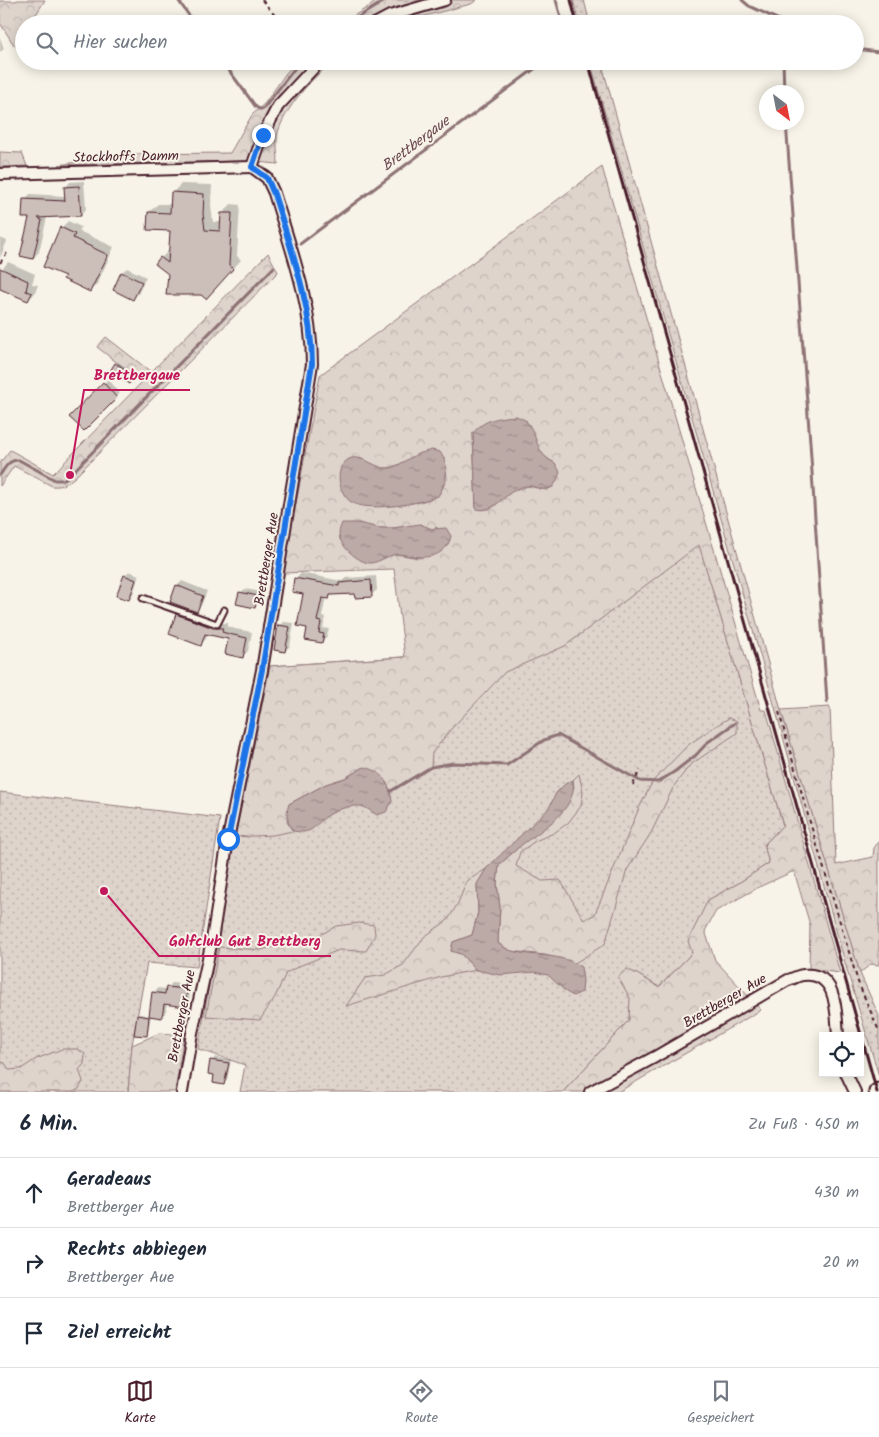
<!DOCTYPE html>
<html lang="de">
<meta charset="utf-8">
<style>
:root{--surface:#fff;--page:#f2f2f3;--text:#1f2937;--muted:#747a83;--line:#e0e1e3;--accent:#4a1f2b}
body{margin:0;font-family:Kalam,sans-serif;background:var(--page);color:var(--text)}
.controls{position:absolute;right:15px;bottom:15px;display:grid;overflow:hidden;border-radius:0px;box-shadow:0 2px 12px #0003}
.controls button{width:45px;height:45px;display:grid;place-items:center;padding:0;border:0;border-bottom:1px solid var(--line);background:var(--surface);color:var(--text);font:25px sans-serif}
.compass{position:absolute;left:759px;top:85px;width:45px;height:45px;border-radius:50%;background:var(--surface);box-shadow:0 2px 12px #0003;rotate:148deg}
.stop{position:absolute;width:15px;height:15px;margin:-11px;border:4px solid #1a73e8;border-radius:50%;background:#fff}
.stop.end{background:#1a73e8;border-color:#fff;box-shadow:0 1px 5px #0008}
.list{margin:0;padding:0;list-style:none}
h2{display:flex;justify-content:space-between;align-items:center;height:65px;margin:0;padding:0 20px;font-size:21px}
h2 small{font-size:16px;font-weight:400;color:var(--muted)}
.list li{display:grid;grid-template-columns:32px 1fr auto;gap:15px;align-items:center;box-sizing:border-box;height:70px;padding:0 20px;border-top:1px solid var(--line)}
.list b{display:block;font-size:19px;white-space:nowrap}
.list p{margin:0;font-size:16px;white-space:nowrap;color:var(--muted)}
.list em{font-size:16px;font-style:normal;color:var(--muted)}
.icon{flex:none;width:28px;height:28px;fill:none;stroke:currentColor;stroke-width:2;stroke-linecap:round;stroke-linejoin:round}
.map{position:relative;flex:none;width:879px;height:1092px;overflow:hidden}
.search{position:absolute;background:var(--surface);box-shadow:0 2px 12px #0003;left:15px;right:15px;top:15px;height:55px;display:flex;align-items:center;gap:12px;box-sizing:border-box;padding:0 18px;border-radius:28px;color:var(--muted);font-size:19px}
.sheet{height:275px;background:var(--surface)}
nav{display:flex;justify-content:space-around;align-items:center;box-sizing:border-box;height:70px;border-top:1px solid var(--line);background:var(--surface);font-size:14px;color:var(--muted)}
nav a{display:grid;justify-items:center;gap:2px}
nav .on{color:var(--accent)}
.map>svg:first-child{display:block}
.grass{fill:url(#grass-dots);stroke:#947a7c}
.forest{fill:url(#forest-crowns);stroke:#947a7c;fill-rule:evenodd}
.water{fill:url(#water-ripples);stroke:#8e7275}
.shadow{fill:#0003}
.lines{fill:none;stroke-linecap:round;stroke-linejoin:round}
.stream{stroke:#8e7275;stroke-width:3}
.building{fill:#ccbfb9;stroke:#4a1f2b}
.lane-casing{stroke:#4a1f2b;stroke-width:9}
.street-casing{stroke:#4a1f2b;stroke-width:14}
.secondary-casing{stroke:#4a1f2b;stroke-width:19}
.path{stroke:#4a1f2b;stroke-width:2;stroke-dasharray:4 4;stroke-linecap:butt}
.lane{stroke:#f7f3e8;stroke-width:5}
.street{stroke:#f7f3e8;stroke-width:10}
.secondary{stroke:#f7f3e8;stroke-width:15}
.rail{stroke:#4a1f2b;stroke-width:3}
.route{stroke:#1a73e8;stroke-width:6}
.labels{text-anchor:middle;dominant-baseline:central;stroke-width:4;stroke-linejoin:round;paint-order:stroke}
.street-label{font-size:14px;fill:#4a1f2b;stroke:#f7f3e8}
.water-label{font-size:15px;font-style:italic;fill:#6c4950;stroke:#f7f3e8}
.leader{fill:none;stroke:#c2185b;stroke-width:2}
.callout-dot{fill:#c2185b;stroke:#f7f3e8;stroke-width:2}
.callout-label{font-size:15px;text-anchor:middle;font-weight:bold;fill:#c2185b;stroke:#f7f3e8;stroke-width:4;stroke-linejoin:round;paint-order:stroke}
</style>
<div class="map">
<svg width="879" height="1092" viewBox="0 0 879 1092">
<defs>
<pattern id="grass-dots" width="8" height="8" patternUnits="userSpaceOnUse" patternTransform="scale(1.25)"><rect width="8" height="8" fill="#ded4cc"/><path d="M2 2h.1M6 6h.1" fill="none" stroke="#c0b6af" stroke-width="1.8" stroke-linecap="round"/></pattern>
<pattern id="forest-crowns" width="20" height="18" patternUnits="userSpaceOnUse" patternTransform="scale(1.25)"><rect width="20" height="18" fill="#ded4cc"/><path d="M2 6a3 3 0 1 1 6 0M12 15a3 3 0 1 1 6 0" fill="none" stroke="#c0b6af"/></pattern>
<pattern id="water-ripples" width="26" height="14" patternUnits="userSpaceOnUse" patternTransform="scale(1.25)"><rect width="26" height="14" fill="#bcaaa7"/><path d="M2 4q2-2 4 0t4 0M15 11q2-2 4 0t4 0" fill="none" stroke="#9b8a88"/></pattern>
</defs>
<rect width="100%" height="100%" fill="#f7f3e8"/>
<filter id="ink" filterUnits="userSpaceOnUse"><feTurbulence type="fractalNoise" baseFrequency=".02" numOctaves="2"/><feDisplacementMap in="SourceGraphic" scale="10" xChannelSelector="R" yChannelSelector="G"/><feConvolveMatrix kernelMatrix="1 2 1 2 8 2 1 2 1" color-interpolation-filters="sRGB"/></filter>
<g filter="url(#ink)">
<g class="grass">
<path d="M573,0h11l6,24h-11z"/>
<path d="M590,61h11l180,649 79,263 19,43v60l-32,-106 -73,-266z"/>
<path d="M699,544l84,281 -19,20 5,18 -32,21 -29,16 -16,53 -33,34 -22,-13 -19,3 13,21 -2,22 -66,72h-323l5,-27 -47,-16 37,-212 35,-171 295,-20z"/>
<path d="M0,792l220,26 -23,149 -50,-4 -15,82 -4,47h-128z"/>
</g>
<g class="forest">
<path d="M18,0h27l-15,24h-6v10l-3,5 3,13 -10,-7 -14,-22v-22h15z"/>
<path d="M379,0h98l-6,4 -77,20h-53z"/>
<path d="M297,61h37c-22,16 -51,49 -57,75 -1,8 1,19 1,28l-34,-3 -185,4 67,-11 104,-1 22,-38 13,-12 21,-30z"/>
<path d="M0,152l22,1 5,13 -27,1z"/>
<path d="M602,167l159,543h5l74,263 -31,-4 1,-44 -16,-54 -33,15 -45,25 -11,20 10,29 46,50 -143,82h-55l66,-72 1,-22 -12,-21 9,-8 10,5 22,13 33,-34 -4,-12 20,-41 29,-16 32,-21 -5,-18 19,-20 -84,-280 -134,101 -60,26 -54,57 -19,24 -1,14 -40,24 -5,-9 -22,-15 -19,11 -19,6 -37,20 -2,18 6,9 -20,4 -38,2 35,-171 135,-9 -11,-88 -111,4 37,-198zM526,420c7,16 12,36 29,43l2,17 -4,7 -7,3 -18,-4 -17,6 -20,17h-15l-3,-76zM420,453l25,6 2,20 -9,17 -21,7 -76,-36c20,-19 27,2 47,1 10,-1 23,-11 32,-15zM358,523c8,2 16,5 23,5 18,2 34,-7 51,1l5,-2 -17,31 -25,-4 -55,-14v-11z"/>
<path d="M268,253l10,19 -203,205c-8,6 -12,10 -23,9l-38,-20 -14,20v-23l10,-13 43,24 89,-92 -45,-35 9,-10 45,35z"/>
<path d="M830,707l6,158 37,-8 1,-9 5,-7v124l-8,-1 -11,9 -79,-263z"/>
<path d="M729,718l8,3v12l-47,32 -16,21 -23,47 -24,37 -22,74 -30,19 -30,-8 -35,-4 -12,-8 2,-36 -3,-23 2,-19 20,-18 55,-59 -1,-8 6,-6 4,18 -2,14 -13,17 -14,10 -19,8 -15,11 -4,14 26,15 18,-1 24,40 11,-6 44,-106 14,-27 35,-36 26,-18z"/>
<path d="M486,869l-9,16 1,27 -6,23 -19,7 -2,9 10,3 15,16 -35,7 -95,29 19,-28 20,-3 18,-10 21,-28 24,-17 10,-17 9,-22z"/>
<path d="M359,923l15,2 1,10 -9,16 -27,-1 -40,16 -13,7 -11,24 -15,23 -54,-4 13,-69 42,3 59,-15 16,-9z"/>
<path d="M160,1033l24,2 -9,57h-47l4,-47z"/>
<path d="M62,1049h15l8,5 -1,10 -5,6 4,11 -4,8 -6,3h-73v-30l5,1 4,7 12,-1 15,-10z"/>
</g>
<g class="water">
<path d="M516,416c3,1 8,3 10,5 13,14 8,33 29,42l5,9c-2,6 -4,13 -10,16 -8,4 -15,-3 -23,-2 -20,1 -31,29 -51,23l-3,-76c11,-14 27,-16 43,-17z"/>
<path d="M432,450l8,2c10,14 7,30 -2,44 -19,8 -64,15 -83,8 -16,-6 -23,-36 -6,-45 13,-6 27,11 41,9 7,-1 14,-7 20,-10 7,-4 14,-6 22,-8z"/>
<path d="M342,523h16l22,5h13l27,-4 12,5 14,-1 5,8c-3,15 -16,22 -32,21 -7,0 -14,-3 -22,-3 -9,1 -17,8 -26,9 -10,1 -29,-15 -31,-25 -2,-5 0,-10 2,-15z"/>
<path d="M364,767c18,3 26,18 28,34l-6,11 -9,3c-5,-3 -11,-8 -17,-9 -13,-1 -27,5 -37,13 -11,10 -12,15 -30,12 -6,-9 -8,-16 -4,-27l37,-20 19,-6z"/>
<path d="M573,780c5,31 -34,51 -54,67 -7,6 -13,12 -20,18l-2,19 3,23 -2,36c4,3 9,7 14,8 22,6 50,2 69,16l2,13 -1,12 -9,4 -7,-4 -18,-17 -13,-3 -35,3 -24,-5 -15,-16 -10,-3 2,-9 19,-7 6,-23 -1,-28 9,-15 63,-61 7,-15 9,-9z"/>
</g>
<g class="shadow">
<path d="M0,37l4,12 -4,3z"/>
<path d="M84,181l2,28 -6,6 -33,2 -8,35 -6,6 -2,-41 -7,-17 6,-6 35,2v-8l5,-6z"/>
<path d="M181,184l31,1 -1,20 2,17h9l1,-9 8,-9 9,1 -3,51 4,4 -27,29 -45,-16 -8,-15 9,-9 1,-19 -22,-18 9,-8h13l1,-11z"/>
<path d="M68,221l13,6 -2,4 35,16 -17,37 -7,7 -24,-16 -5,-47z"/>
<path d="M0,238l7,3 -7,17z"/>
<path d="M8,262l27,12 -3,10 6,1 -3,8 -7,7 -28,-13v-15z"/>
<path d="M127,268l19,9 -8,17 -5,4 -19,-9 8,-17z"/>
<path d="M118,362l17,12 -4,6 -19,-9z"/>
<path d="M108,379l12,14 -36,36 -13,-12z"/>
<path d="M129,571l10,4 -6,19 -5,4 -3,-22z"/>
<path d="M301,573l41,8 4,-3 30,-2 1,14 -6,5 -15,-3 -23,2 -4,4 -3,-1 -4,19 4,1 -3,11 6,1 -2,7 -5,6 -13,-15 -4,-34 -9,-14z"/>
<path d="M182,581l25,10 -6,15 -5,5 -19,-25z"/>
<path d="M245,589l17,3 -3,10 -4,4 -15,-13z"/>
<path d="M183,609l36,14h9l-1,3 8,3 17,3 -4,19 -5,5 -14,-18 -21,-4 -2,5 -6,6 -23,-30z"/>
<path d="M284,622l10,1 -4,23 -5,5 -6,-25z"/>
<path d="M172,983l19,2 -2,16 -5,4 -17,-2 -1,9 -4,5 -11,-2 -3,18 -2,2 -8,-19 2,-2 10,2 3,-23 5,-5 9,1z"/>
<path d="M215,1057l16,3 -4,20 -3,4 -8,-10 -4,-13z"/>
</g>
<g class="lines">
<g class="stream">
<path d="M178,0l17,24"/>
<path d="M556,0l7,24"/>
<path d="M742,0l7,6 39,18"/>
<path d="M347,24l39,-24"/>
<path d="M855,49l24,3"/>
<path d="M222,61l34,46 3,2h4l35,-45"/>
<path d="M783,61l1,31"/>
<path d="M786,122l24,320 17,260"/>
<path d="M300,244l245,-183"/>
<path d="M0,475c5,-7 9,-16 19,-15l36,20h8l7,-5 204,-208"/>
<path d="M391,791l40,-24 22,-4 54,2 37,-25 14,-5 82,46 18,1 16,-10 22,-17 12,-13 27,-19"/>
</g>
</g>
<g class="building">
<path d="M79,186l2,30 -43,2 4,2 -9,39 -13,-3 9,-38h-7l1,-19 42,2 -1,-14z"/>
<path d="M171,192l33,2 -1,20 2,16 15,1 1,-18h11l-3,52 4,4 -27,30 -5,-4h-35l2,-21 -13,-10 5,-7 8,6 2,-32 -23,-1 1,-18 22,1z"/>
<path d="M60,227l15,7 -2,4 35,17 -18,37 -27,-13 2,-3 -22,-9z"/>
<path d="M0,268l28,13 -2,10 6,2 -4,8 -28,-12z"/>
<path d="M121,272l21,10 -9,18 -20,-10z"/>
<path d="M115,363l19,13 -5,8 -19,-13z"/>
<path d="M103,382l14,16 -33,33 -15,-14z"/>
<path d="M124,575l12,5 -7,20 -13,-4z"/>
<path d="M294,578l45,8v-3l32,-3 1,17 -17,1 -1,-4 -24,1 -1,4 -7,-1 -5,23 4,1 -2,11 5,1 -2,9 -17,-3 2,-12 -10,-2 6,-32 -11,-2z"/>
<path d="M176,585l27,11 -6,16 -27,-10z"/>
<path d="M239,592l19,4 -3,12 -19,-4z"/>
<path d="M176,614l37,14h10l-1,4 7,2 18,4 -4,20 -18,-4 3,-15 -23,-5 -4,12 -32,-12z"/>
<path d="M278,625l12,2 -5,25 -11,-2z"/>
<path d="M166,987l21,2 -2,18 -21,-3 -2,14 -13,-2 3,-24 13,2z"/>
<path d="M137,1015l12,2 -2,19 -13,-1z"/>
<path d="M210,1060l19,3 -5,22 -11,-2 1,-8 -6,-1z"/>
</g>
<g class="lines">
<g class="lane-casing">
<path id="lane" d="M143,598l74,26 7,-14"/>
</g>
<g class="street-casing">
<g id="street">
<path d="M375,24l15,-8 55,-16"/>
<path d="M252,167l11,-32 15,-29 42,-45"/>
<path d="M0,174l252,-7"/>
<path d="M846,1073l9,19"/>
<path d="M182,1092l10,-59 20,-93 16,-101 34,-169 50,-306c0,-59 -21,-115 -38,-171l-7,-15 -15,-11"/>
<path d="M590,1092l65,-35 133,-77c5,-1 11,-5 15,-5 35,-4 33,38 35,61"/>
</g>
</g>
<g class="secondary-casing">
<path id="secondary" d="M877,1092l2,-1"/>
</g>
<g class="path">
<path d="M262,0l20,24"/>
<path d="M0,263l7,-10"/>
<path d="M779,712l30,107 49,163 21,49"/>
<path d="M633,785l7,-15"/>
</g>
<use href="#lane" class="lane"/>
<use href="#street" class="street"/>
<use href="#secondary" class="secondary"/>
<g class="rail">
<path d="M571,0l6,24"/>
<path d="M588,61l289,1031"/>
</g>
</g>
</g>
<g class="lines" filter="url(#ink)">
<path class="route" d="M228,839l34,-169 50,-306c0,-59 -21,-115 -38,-170l-7,-16 -15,-11 11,-32"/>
</g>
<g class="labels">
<g class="street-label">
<text transform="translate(126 157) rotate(-1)">Stockhoffs Damm</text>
<text transform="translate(267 559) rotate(-81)">Brettberger Aue</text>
<text transform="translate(725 1001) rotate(-30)">Brettberger Aue</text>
<text transform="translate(182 1016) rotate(-79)">Brettberger Aue</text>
</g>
<g class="water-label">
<text transform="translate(416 144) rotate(-37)">Brettbergaue</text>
</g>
</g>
<path class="leader" d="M70 475L84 390H190M104 891L159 956H331"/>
<g class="callout-dot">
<circle cx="70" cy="475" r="5"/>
<circle cx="104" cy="891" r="5"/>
</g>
<g class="callout-label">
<text x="137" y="380">Brettbergaue</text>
<text x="245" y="946">Golfclub Gut Brettberg</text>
</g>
</svg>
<div class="controls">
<button><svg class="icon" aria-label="locate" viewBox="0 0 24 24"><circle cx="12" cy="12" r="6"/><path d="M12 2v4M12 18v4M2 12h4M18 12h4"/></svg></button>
</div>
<svg class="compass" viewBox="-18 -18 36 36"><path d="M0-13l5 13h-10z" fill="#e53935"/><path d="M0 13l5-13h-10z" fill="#747a83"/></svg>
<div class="stop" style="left:228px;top:839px"></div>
<div class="stop end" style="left:263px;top:135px"></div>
<div class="search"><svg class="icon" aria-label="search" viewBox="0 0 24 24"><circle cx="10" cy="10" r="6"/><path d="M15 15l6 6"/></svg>Hier suchen</div>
</div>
<section class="sheet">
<h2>6 Min.<small>Zu Fuß · 450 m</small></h2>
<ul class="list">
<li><svg class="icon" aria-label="ahead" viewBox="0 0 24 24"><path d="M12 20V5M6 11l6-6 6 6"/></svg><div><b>Geradeaus</b><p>Brettberger Aue</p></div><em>430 m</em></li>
<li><svg class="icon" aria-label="right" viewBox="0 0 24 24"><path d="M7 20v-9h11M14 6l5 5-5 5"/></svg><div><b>Rechts abbiegen</b><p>Brettberger Aue</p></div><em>20 m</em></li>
<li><svg class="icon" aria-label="arrive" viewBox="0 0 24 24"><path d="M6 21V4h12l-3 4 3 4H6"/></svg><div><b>Ziel erreicht</b></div></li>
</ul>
</section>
<nav>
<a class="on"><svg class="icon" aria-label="map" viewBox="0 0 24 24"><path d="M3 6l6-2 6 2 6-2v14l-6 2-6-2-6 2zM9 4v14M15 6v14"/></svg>Karte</a>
<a><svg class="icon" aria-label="directions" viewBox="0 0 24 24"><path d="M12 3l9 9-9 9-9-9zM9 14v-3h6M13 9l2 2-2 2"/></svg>Route</a>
<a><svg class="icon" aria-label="saved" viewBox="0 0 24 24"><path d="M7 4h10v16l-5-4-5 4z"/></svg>Gespeichert</a>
</nav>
